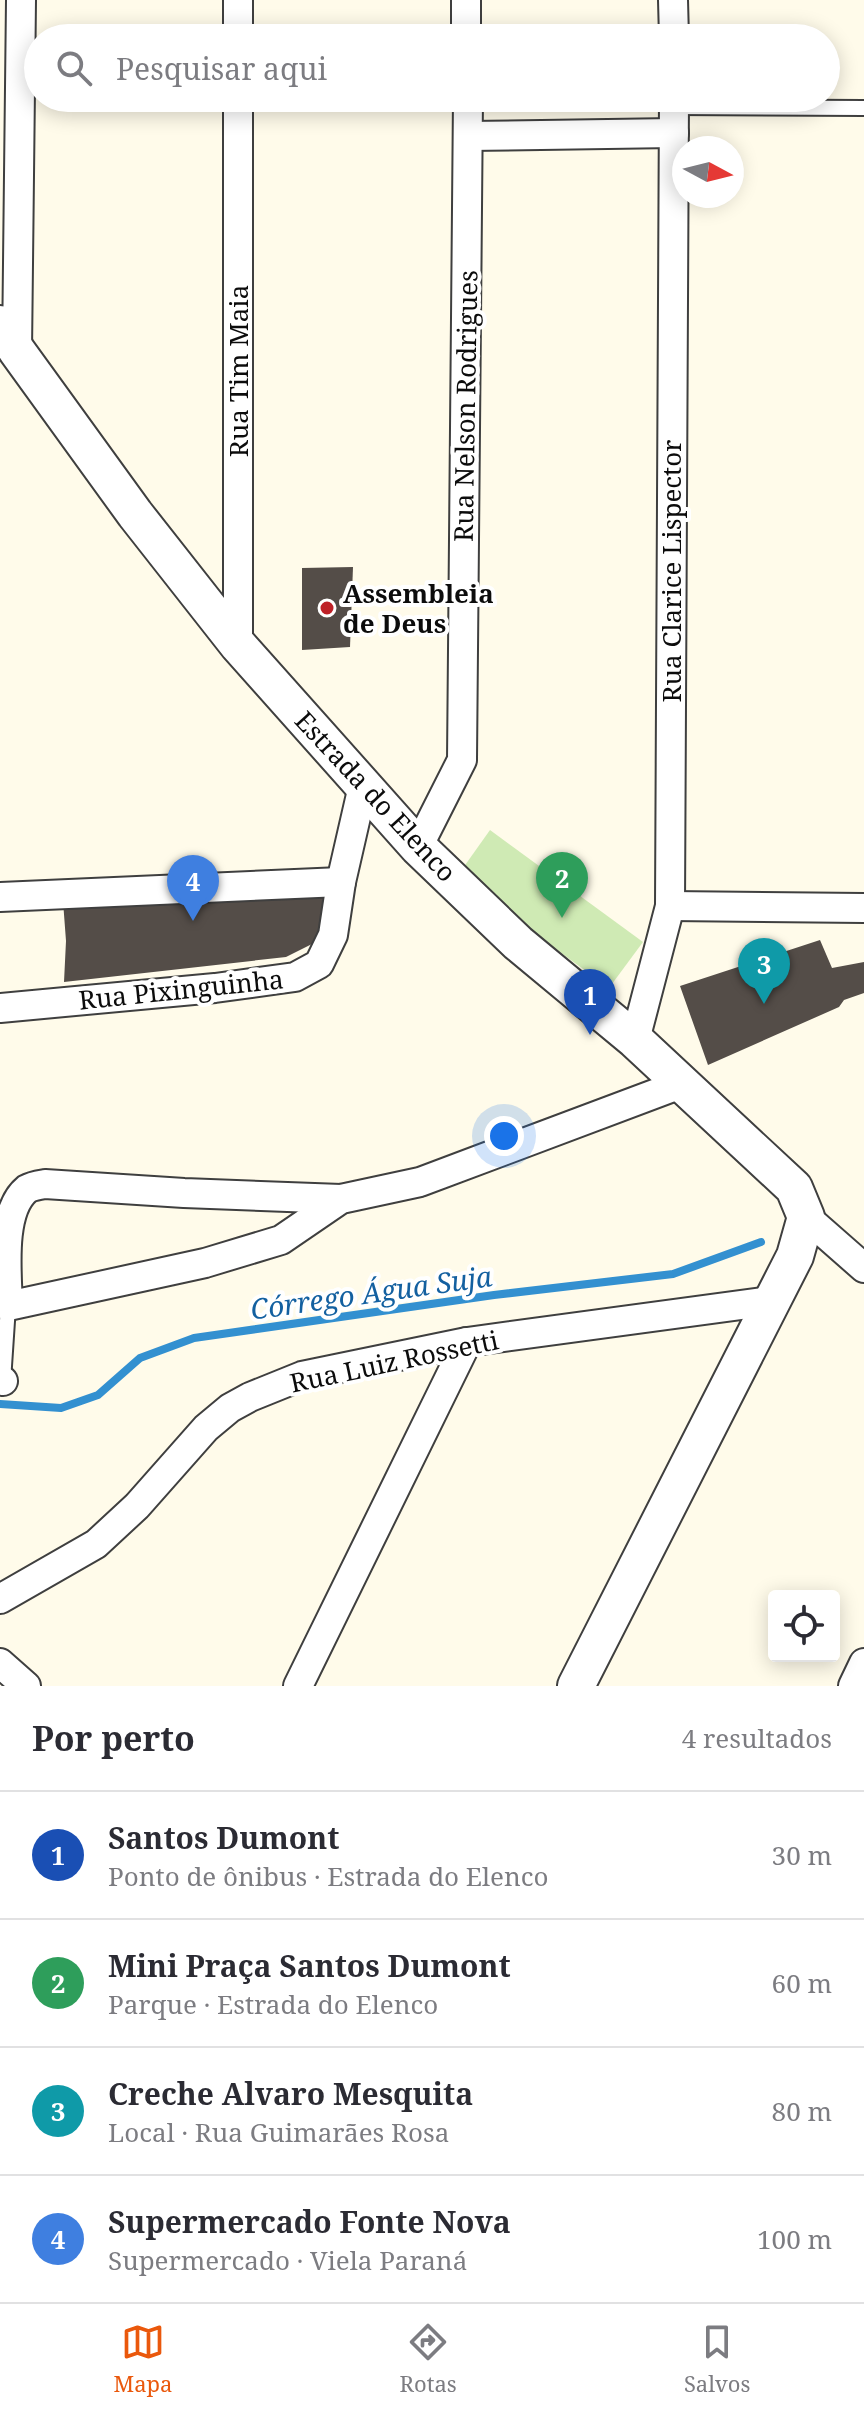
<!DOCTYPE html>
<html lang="pt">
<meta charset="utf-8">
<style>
:root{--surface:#fff;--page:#f7f7f7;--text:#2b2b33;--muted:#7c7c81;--line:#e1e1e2;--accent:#ea580c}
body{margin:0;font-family:"Noto Serif",serif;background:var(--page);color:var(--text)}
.controls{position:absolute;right:24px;bottom:24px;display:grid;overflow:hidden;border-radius:8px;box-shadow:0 4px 20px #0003}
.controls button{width:72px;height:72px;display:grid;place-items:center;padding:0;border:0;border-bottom:2px solid var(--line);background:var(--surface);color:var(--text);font:40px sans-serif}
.compass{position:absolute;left:672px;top:136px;width:72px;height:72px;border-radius:50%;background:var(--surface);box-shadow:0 4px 20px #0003;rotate:97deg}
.you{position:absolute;left:504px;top:1136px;width:28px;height:28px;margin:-20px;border:6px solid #fff;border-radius:50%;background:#1a73e8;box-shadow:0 0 0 12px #1a73e833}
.badge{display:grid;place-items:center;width:52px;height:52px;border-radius:50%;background:var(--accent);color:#fff;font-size:26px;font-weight:700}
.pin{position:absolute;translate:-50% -66px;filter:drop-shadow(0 2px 4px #0008)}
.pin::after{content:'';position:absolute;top:42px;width:28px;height:24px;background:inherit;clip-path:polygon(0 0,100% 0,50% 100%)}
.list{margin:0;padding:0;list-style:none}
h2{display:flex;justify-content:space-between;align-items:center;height:104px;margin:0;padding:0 32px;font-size:34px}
h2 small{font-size:26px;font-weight:400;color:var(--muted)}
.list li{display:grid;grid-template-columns:52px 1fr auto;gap:24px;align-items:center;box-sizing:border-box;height:128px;padding:0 32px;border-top:2px solid var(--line)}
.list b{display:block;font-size:30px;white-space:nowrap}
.list p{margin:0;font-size:26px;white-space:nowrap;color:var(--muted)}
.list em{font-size:26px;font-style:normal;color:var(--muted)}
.icon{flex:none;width:44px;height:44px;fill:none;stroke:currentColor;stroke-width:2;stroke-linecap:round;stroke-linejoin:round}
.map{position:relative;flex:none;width:864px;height:1686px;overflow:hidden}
.search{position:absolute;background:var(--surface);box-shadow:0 4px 20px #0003;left:24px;right:24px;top:24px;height:88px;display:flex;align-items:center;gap:20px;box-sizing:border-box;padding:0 28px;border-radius:44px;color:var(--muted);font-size:30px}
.sheet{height:616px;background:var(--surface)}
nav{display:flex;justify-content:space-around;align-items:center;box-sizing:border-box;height:112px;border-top:2px solid var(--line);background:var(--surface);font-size:22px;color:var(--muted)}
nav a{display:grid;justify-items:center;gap:4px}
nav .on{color:var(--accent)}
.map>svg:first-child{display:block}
.green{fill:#cfeab4}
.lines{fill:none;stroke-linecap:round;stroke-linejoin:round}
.stream{stroke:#3390d0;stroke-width:8}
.building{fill:#544d48}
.service-casing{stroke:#3f3f3f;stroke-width:18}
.minor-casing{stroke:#3f3f3f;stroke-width:32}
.tertiary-casing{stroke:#3f3f3f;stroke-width:40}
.service{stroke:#fff;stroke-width:14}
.minor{stroke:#fff;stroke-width:28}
.tertiary{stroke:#fff;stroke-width:36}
.poi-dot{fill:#be2127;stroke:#fff;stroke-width:3}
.labels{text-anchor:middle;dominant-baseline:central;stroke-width:8;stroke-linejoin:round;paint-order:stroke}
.street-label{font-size:26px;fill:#0c0c0c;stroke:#fff}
.poi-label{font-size:26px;font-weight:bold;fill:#0c0c0c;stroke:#fff;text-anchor:start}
.water-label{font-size:28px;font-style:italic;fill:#1360a0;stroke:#fff}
</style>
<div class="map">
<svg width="864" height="1686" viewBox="0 0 864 1686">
<rect width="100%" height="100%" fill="#fffbea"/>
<path class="green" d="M490,830l153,112 -34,46 -127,-93 -19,-27z"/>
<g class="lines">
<path class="stream" d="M0,1404l61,4 37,-13 42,-37 54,-20 300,-43 179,-21 88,-32"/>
</g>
<g class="building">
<path d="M353,567l-3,80 -48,3v-82z"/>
<path d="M324,890l-6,51 -32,16 -222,25 2,-41 -3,-40z"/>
<path d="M820,940l12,28 32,-6v31l-20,7 -5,7 -131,58 -28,-79z"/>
</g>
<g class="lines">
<g class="service-casing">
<g id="service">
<path d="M674,107l190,1"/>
<path d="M3,1381l5,-75"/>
</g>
</g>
<g class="minor-casing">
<g id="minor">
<path d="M238,0v38"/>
<path d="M466,0v38"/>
<path d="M673,0l1,38"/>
<path d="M238,98v547"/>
<path d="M468,136l206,-3"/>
<path d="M17,351l4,-351"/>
<path d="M418,847l44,-87 6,-662"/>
<path d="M0,897l341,-15"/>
<path d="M670,906l194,2"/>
<path d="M0,1008l215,-20 80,-11 24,-13 14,-29 8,-53 22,-96"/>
<path d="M635,1040l35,-134 4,-808"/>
<path d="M341,1199l-157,-6 -139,-9c-6,1 -13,2 -18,5 -27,22 -20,84 -19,117l197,-43 76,-23 60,-41 79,-17 261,-98"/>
<path d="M806,1217l58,51"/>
<path d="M0,1380l3,1"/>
<path d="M0,1599l96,-55 41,-38 69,-78 24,-20 20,-11 52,-21 165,-34 303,-41"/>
<path d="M0,1663l26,23"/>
<path d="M298,1686l169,-344"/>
<path d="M853,1686l11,-23"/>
</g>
</g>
<g class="tertiary-casing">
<path id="tertiary" d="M0,324l17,27 118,163 103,131 180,202 100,96 117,97 159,148 12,29 -11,39 -219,430"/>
</g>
<use href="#service" class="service"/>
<use href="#minor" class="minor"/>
<use href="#tertiary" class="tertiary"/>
</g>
<circle class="poi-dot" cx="327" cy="608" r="8"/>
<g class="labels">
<g class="street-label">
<text transform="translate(238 371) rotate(-90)">Rua Tim Maia</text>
<text transform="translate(465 406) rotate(-89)">Rua Nelson Rodrigues</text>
<text transform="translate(671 571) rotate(-90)">Rua Clarice Lispector</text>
<text transform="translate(376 796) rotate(47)">Estrada do Elenco</text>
<text transform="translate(181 989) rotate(-6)">Rua Pixinguinha</text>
<text transform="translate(394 1361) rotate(-12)">Rua Luiz Rossetti</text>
</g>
<g class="poi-label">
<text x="343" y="593">Assembleia<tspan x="343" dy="30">de Deus</tspan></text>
</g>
<g class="water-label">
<text transform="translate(371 1292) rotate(-8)">Córrego Água Suja</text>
</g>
</g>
</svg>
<div class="controls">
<button><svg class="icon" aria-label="locate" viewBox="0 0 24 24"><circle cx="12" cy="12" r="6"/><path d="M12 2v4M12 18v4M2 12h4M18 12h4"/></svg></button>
</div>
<svg class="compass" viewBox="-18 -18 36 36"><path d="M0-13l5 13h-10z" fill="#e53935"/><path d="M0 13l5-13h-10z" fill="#7c7c81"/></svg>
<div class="you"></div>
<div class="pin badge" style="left:590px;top:1035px;background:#1a4fb4">1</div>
<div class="pin badge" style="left:562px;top:918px;background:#2e9e5b">2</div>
<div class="pin badge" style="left:764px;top:1004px;background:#0f9aa8">3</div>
<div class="pin badge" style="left:193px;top:921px;background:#3f7fe0">4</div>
<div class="search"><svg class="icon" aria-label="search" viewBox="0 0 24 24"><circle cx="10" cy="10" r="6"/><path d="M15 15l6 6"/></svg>Pesquisar aqui</div>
</div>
<section class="sheet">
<h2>Por perto<small>4 resultados</small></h2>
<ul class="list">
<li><span class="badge" style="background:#1a4fb4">1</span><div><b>Santos Dumont</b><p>Ponto de ônibus · Estrada do Elenco</p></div><em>30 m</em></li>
<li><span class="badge" style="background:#2e9e5b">2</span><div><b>Mini Praça Santos Dumont</b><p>Parque · Estrada do Elenco</p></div><em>60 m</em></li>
<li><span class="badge" style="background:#0f9aa8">3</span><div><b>Creche Alvaro Mesquita</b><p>Local · Rua Guimarães Rosa</p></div><em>80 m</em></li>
<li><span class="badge" style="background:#3f7fe0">4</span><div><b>Supermercado Fonte Nova</b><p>Supermercado · Viela Paraná</p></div><em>100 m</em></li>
</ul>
</section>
<nav>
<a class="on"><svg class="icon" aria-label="map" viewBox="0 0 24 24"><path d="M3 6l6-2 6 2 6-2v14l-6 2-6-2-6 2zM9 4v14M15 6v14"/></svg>Mapa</a>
<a><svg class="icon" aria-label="directions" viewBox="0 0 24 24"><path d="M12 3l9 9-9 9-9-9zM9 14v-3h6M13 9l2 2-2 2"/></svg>Rotas</a>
<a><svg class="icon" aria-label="saved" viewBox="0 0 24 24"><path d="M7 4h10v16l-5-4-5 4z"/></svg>Salvos</a>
</nav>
